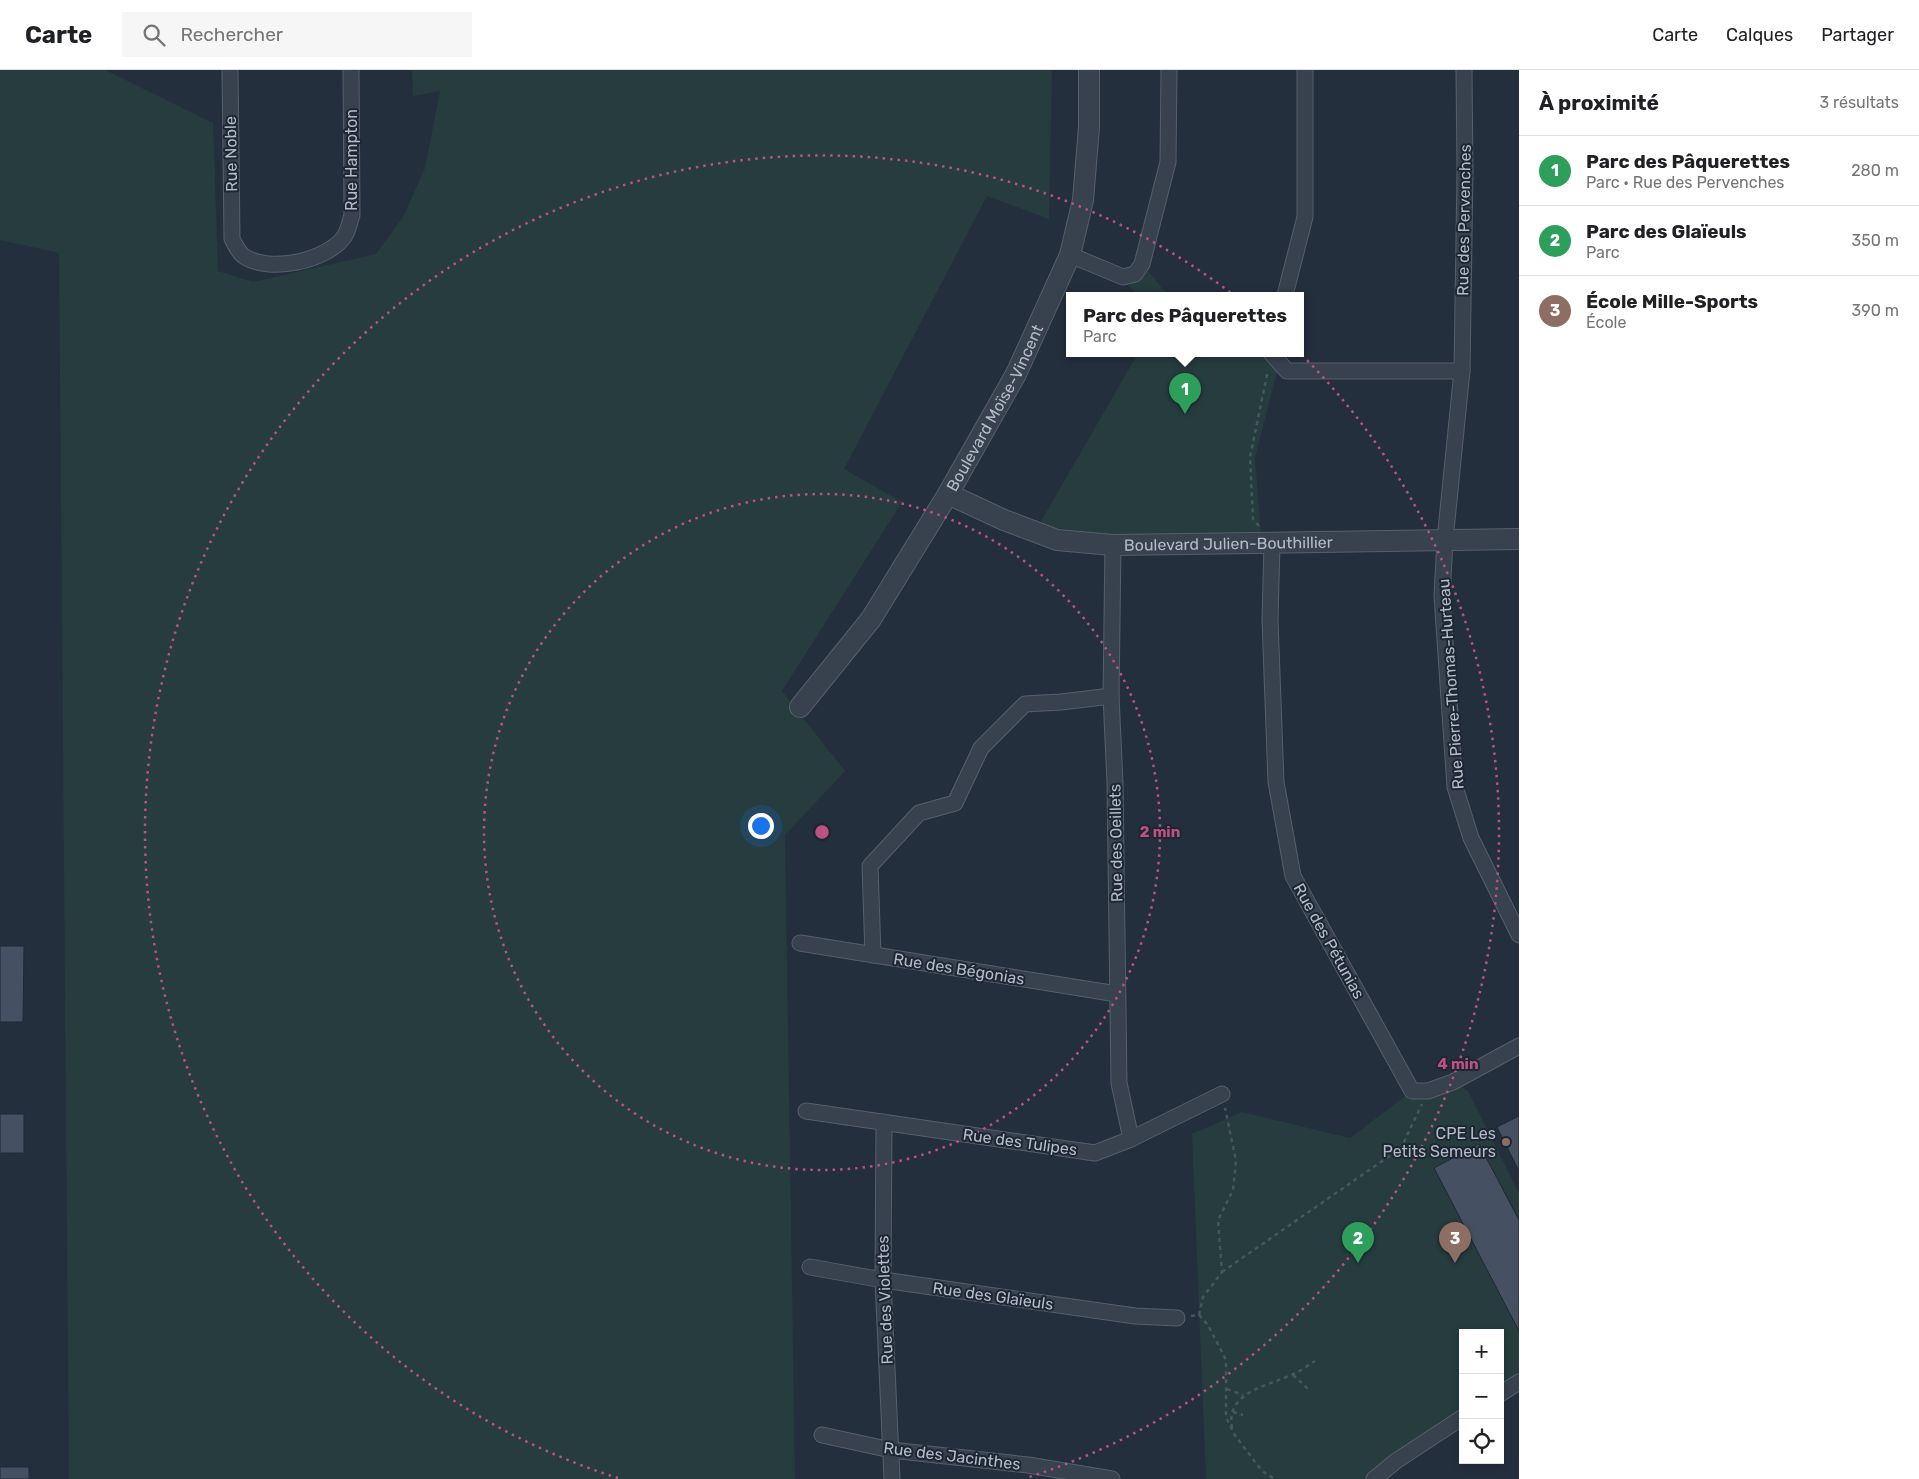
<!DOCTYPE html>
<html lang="fr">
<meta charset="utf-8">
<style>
:root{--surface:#fff;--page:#f6f6f6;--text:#202124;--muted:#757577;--line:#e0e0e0;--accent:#506383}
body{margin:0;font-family:Rubik,sans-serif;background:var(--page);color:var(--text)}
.controls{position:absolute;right:15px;bottom:15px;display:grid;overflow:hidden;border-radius:0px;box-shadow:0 2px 8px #0003}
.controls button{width:45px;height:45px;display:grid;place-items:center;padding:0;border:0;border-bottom:1px solid var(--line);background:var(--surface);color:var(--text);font:25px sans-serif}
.you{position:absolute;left:760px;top:755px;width:18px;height:18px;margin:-12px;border:4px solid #fff;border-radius:50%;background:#1a73e8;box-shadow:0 0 0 8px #1a73e833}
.badge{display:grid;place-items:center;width:32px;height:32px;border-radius:50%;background:var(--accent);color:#fff;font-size:16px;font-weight:700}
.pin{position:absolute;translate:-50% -41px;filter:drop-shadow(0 1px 2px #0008)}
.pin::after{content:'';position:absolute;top:26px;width:18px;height:15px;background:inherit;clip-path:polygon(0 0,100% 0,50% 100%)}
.popup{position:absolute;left:1066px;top:222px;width:238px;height:65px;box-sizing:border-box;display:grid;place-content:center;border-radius:0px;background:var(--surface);filter:drop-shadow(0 1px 4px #0005);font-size:16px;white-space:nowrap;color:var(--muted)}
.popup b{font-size:19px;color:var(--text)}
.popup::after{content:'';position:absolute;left:50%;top:100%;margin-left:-10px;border:10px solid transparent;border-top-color:var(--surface)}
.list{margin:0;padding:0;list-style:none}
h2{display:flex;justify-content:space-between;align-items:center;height:65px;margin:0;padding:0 20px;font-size:21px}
h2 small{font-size:16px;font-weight:400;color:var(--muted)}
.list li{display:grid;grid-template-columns:32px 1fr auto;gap:15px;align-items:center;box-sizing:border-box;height:70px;padding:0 20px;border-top:1px solid var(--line)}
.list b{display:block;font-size:19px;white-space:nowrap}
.list p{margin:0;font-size:16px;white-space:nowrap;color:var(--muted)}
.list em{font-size:16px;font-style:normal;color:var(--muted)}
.icon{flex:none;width:28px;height:28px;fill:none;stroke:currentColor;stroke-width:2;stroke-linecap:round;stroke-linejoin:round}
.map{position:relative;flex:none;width:1519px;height:1409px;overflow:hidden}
header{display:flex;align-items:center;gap:30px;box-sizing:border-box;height:70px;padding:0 25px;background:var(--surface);border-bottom:1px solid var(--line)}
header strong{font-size:24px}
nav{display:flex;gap:28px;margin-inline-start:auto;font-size:18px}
.search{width:350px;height:45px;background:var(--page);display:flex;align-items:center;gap:12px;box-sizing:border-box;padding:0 18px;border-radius:0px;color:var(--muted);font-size:19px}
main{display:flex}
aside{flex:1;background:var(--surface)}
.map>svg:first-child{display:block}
.green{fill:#263c3f}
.building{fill:#455162;stroke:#1f2835}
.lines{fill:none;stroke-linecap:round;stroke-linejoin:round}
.minor-casing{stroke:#565f6c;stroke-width:17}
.tertiary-casing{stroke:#565f6c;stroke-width:22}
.path{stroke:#44595c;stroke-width:2.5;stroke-dasharray:4 4;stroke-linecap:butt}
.minor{stroke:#38414e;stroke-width:15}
.tertiary{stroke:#38414e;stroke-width:20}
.ring{fill:none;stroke:#bd5182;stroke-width:2.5;stroke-dasharray:2.5 5}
.education-dot{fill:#8d6e63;stroke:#1d2633;stroke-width:2}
.labels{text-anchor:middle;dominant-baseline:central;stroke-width:4;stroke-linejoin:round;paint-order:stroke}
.street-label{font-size:16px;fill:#b4bcc9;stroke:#1d2633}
.poi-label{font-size:16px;fill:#b4bcc9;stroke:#1d2633;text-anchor:end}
.centre{fill:#bd5182;stroke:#1d2633;stroke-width:2.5}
.ring-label{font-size:15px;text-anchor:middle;font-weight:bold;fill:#bd5182;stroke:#1d2633;stroke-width:4;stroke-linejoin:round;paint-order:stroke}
</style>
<header>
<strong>Carte</strong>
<div class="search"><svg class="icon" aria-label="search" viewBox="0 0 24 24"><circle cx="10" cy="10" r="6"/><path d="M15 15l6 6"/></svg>Rechercher</div>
<nav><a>Carte</a><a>Calques</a><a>Partager</a></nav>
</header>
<main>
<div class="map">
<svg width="1519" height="1409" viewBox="0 0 1519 1409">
<rect width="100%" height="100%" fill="#242f3e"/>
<g class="green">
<path d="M0,0h105l108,53 5,148 35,11 123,-28 27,-37 22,-49 15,-77 -27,5 -1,-26h640l-3,149 -62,-23 -143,273 58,33 -120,189 63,80 -60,64 10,644h-726l-10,-1226 -59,-13z"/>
<path d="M1142,194l26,31h-32l-13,-18z"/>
<path d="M1138,283h125l14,18 -22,87 6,76 -150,3 -72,-12z"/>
<path d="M1453,1012l15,9 51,102v189l-19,12v-61h-37v84l-89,62h-168l-14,-345 50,-22 108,26 62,-47z"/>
</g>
<g class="building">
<path d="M0,876h24l-1,76h-23z"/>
<rect x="0" y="1044" width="24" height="39"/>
<path d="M1519,1046v55l-22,-44z"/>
<path d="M1479,1074l40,76v111l-85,-163z"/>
<rect x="0" y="1397" width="29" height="12"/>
</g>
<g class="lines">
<g class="minor-casing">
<g id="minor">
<path d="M230,0l2,169c3,5 7,15 13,18 26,16 81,4 99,-20 4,-5 6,-16 8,-22l-1,-145"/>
<path d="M1464,0l1,101 -3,200 -17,169 -3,56 13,191 16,51 48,97"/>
<path d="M1070,185l53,22 12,-3 7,-10 26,-102 1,-92"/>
<path d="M1285,225l20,-78v-147"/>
<path d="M1271,283l16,18h175"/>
<path d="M1272,473l-2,77 6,162 17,94 119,215h16l25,-9 66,-36"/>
<path d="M1113,475l-2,151 4,87 4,300 12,56"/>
<path d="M800,873l317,51"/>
<path d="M873,885l-3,-89 49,-53 36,-10 26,-55 44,-44 36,-2 50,-6"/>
<path d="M806,1041l289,42 36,-14 91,-45"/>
<path d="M884,1052l-1,158 9,199"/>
<path d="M810,1197l73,13 252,36 42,2"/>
<path d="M1500,1324l19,-12"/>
<path d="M822,1365l69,15 137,15 84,14"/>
<path d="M1374,1409l22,-18 67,-44"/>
</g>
</g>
<g class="tertiary-casing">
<g id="tertiary">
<path id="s1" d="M948,424l56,26 53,20 56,5 406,-6"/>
<path id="s2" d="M800,637l71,-88 77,-125 68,-120 54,-119 13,-55 6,-73v-57"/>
</g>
</g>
<g class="path">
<path d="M1259,456l-6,-7 -3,-62 18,-87"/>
<path d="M1222,1202l179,-124 21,-44"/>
<path d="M1199,1245l4,-18 19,-25 -4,-52 15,-30 3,-29 -11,-53"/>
<path d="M1191,1246l8,-1 9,10 18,35v57l8,17 28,37 13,8"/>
<path d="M1293,1305l16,15"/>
<path d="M1227,1319l16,6"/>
<path d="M1233,1342l10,3"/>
<path d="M1232,1358c-7,-36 36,-42 59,-53 9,-3 17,-10 24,-14"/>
</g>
<use href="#minor" class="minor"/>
<use href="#tertiary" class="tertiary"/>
</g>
<g class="ring">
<circle cx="822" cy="762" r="338"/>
<path d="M618 1408A677 677 0 1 1 1026 1408"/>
</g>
<circle class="education-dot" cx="1506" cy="1072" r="5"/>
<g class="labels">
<g class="street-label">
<text transform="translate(231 84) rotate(-91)">Rue Noble</text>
<text transform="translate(351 90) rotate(-90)">Rue Hampton</text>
<text transform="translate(1464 150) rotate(-89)">Rue des Pervenches</text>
<text stroke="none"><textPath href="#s2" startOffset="358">Boulevard Moïse-Vincent</textPath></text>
<text stroke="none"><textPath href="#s1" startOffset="290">Boulevard Julien-Bouthillier</textPath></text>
<text transform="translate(1451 614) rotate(-94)">Rue Pierre-Thomas-Hurteau</text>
<text transform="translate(1116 773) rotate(-91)">Rue des Oeillets</text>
<text transform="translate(1329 871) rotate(61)">Rue des Pétunias</text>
<text transform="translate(959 899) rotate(9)">Rue des Bégonias</text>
<text transform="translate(1020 1072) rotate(8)">Rue des Tulipes</text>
<text transform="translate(993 1226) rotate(8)">Rue des Glaïeuls</text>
<text transform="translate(885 1230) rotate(-92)">Rue des Violettes</text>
<text transform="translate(952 1386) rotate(7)">Rue des Jacinthes</text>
</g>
<g class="poi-label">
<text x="1496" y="1063">CPE Les<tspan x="1496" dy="18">Petits Semeurs</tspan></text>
</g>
</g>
<circle cx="822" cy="762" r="8" class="centre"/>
<g class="ring-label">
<text x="1160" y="767">2 min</text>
<text x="1458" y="999">4 min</text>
</g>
</svg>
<div class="controls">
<button>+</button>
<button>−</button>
<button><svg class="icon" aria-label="locate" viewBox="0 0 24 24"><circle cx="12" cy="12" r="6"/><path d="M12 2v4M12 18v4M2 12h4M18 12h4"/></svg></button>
</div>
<div class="you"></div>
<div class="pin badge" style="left:1185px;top:344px;background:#2e9e5b">1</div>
<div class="popup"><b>Parc des Pâquerettes</b>Parc</div>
<div class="pin badge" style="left:1358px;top:1193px;background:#2e9e5b">2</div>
<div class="pin badge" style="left:1455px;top:1193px;background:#8d6e63">3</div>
</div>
<aside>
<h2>À proximité<small>3 résultats</small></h2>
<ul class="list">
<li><span class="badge" style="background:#2e9e5b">1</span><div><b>Parc des Pâquerettes</b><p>Parc · Rue des Pervenches</p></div><em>280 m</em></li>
<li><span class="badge" style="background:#2e9e5b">2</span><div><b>Parc des Glaïeuls</b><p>Parc</p></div><em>350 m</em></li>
<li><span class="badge" style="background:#8d6e63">3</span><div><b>École Mille-Sports</b><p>École</p></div><em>390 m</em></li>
</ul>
</aside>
</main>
